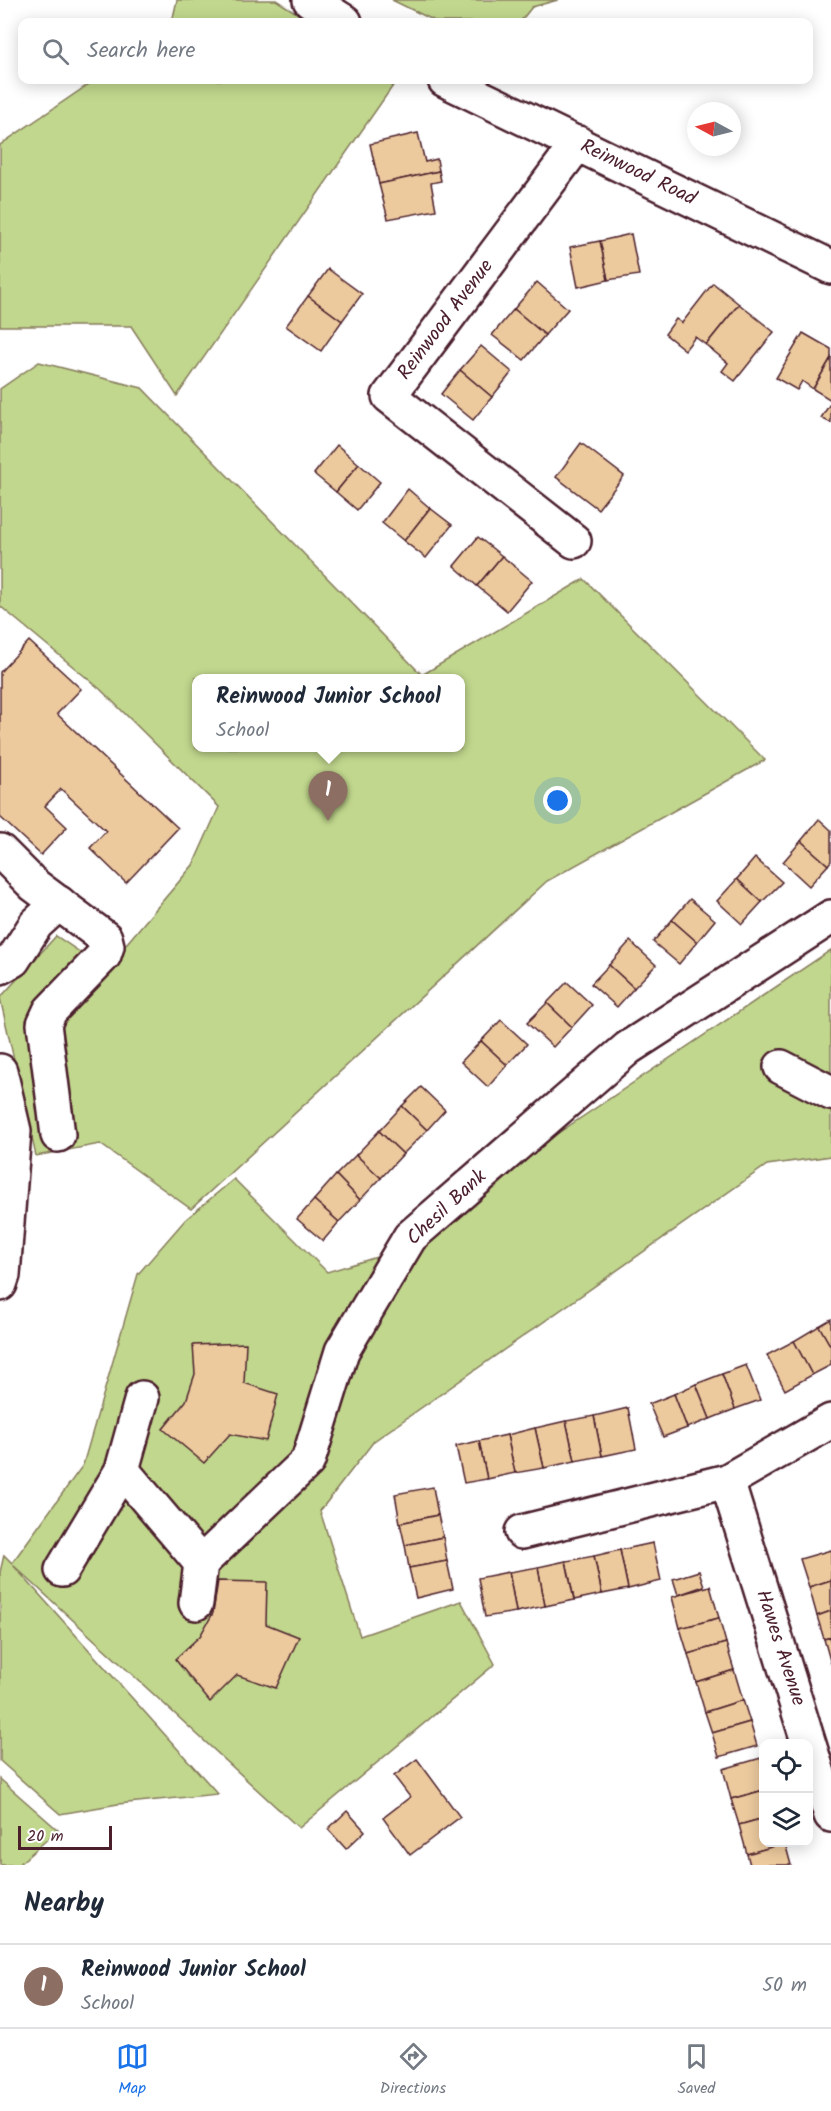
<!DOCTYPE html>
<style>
:root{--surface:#fff;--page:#f6f6f7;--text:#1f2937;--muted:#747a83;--line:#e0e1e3;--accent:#1a73e8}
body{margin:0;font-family:Kalam,sans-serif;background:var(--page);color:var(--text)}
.controls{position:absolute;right:18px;bottom:18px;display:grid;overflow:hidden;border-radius:12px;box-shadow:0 3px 15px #0003}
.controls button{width:54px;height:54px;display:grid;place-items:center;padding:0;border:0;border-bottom:2px solid var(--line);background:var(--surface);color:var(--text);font:30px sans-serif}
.compass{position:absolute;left:687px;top:102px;width:54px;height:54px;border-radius:50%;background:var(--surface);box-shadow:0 3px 15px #0003;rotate:277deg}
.scale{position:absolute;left:18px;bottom:15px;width:94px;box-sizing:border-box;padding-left:6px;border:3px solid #4a1f2b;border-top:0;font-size:16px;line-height:21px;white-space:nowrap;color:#4a1f2b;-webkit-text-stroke:4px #fff;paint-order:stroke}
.you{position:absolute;left:558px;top:801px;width:21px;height:21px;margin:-15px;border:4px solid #fff;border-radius:50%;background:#1a73e8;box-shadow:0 0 0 9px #1a73e833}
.badge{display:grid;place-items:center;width:39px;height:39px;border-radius:50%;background:var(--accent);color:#fff;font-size:20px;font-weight:700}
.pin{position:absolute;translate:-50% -50px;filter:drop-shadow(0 2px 3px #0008)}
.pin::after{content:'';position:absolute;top:32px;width:21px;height:18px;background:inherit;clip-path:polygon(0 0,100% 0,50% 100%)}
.popup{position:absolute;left:192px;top:674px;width:273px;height:78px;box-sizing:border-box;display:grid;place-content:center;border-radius:12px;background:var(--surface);filter:drop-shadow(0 2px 4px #0005);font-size:20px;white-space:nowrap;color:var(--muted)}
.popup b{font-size:22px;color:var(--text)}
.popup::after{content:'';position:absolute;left:50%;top:100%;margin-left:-12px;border:12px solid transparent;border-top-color:var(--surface)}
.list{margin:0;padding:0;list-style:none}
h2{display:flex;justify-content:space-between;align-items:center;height:78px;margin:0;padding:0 24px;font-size:26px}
h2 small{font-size:20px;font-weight:400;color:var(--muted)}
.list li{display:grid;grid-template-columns:39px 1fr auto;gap:18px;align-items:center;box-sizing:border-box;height:84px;padding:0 24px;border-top:2px solid var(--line)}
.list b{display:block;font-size:22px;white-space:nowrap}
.list p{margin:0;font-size:20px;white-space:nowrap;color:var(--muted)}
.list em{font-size:20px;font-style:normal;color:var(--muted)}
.icon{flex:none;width:33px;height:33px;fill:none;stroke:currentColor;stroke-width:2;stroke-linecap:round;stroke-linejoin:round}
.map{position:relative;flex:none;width:831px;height:1865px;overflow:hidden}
.search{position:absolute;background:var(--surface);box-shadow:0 3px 15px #0003;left:18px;right:18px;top:18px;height:66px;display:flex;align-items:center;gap:15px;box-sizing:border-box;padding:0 21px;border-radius:12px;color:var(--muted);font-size:22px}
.sheet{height:162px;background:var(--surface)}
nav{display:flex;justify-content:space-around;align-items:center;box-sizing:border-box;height:84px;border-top:2px solid var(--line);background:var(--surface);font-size:16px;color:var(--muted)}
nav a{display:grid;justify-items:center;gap:3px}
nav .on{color:var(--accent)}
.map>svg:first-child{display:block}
.green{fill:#c1d78d;stroke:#867b5c;stroke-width:1.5;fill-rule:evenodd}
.building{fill:#ecca9e;stroke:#4a1f2b;stroke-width:1.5}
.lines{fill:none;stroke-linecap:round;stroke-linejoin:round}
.minor-casing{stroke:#4a1f2b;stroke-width:38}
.minor{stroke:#fff;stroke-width:33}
.labels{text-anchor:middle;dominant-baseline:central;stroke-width:6;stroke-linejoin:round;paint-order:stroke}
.street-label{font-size:20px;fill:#4a1f2b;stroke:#fff}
</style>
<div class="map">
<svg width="831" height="1865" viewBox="0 0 831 1865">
<rect width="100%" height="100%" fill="#fff"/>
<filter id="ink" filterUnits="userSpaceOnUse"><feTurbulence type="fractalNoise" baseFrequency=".0167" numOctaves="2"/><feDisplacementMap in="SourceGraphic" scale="12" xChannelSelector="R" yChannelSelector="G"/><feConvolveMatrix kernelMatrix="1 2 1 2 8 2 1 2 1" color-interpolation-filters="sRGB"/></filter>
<g filter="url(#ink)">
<g class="green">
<path d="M177,0h99l35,22h-139z"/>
<path d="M392,0h166l-26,7 -12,15h-83z"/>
<path d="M95,80h302l-220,316 -46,-70h-131v-181z"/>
<path d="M39,362l103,26 280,287 162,-96 181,181 -218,121 -356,328 -91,-65 -64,12 -36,-158 56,-62 49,33 88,-104 26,-58 -119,-118 -100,-83v-217zM196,678h264v70h-264z"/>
<path d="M831,950v206l-64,9 -393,276 -54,70 40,125 101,-35 34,63 -196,164 -286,-263 205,229 -100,10 -58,10 -60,-53v-189l4,-17 8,8 71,-98 55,-191 47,-54 49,-41 93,93 100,-30 100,-88z"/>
<path d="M0,1779l58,51 -40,35h-18z"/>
</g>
<g class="building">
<path d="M418,133l7,29 12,-3 2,12 -60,13 -9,-40z"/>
<path d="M439,171l2,10 -10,2 5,27 -48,9 -9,-35z"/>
<path d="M631,234l8,41 -31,5 -8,-39z"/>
<path d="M600,241l8,39 -30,7 -8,-40z"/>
<path d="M328,269l34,25 -20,27 -34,-25z"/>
<path d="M537,282l31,27 -23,26 -31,-26z"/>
<path d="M713,283l26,21 -33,41 -11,-8 -10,13 -20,-16 11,-15 6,4z"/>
<path d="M308,296l34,25 -21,30 -35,-25z"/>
<path d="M739,304l35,28 -39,49 -13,-10 6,-8 -22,-18z"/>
<path d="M514,309l31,26 -21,25 -32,-25z"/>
<path d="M803,333l28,16v9l-18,31 -11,-8 -5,9 -21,-12z"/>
<path d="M481,346l31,26 -20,25 -32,-27z"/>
<path d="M831,358v42l-18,-11z"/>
<path d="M460,370l32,27 -19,23 -32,-26z"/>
<path d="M831,402v21l-10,-5z"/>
<path d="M581,443l43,33 -26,33 -42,-32z"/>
<path d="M337,445l22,19 -23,28 -22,-18z"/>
<path d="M359,464l21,18 -23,28 -21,-18z"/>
<path d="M408,489l22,19 -26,33 -22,-18z"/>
<path d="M430,508l22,17 -26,33 -22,-17z"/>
<path d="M478,537l24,19 -25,30 -23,-20z"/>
<path d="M502,556l30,25 -25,30 -30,-25z"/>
<path d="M29,641l52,48 -24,25 121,114 -52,55 -36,-35 16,-17 -45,-42 -16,17 22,21 -26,28 -41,-38v-145z"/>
<path d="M819,819l12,11v31l-3,4 -27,-24z"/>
<path d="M801,841l27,24 -19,21 -26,-24z"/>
<path d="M755,858l27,24 -20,20 -25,-23z"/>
<path d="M737,879l25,23 -20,22 -25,-23z"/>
<path d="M690,899l25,21 -18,22 -25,-22z"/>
<path d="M672,920l25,22 -18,22 -26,-22z"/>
<path d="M630,941l26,24 -22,23 -25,-23z"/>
<path d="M609,965l25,23 -17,19 -26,-23z"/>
<path d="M567,982l25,23 -20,22 -25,-24z"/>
<path d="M547,1003l25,24 -19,20 -26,-24z"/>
<path d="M501,1020l26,24 -20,21 -26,-24z"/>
<path d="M481,1041l26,24 -19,22 -27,-25z"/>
<path d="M421,1087l24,23 -18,20 -25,-24z"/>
<path d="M402,1106l25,24 -24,24 -24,-23z"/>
<path d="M379,1131l24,23 -22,24 -25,-23z"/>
<path d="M356,1155l25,23 -21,22 -24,-25z"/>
<path d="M336,1175l24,25 -21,22 -25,-22z"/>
<path d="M314,1200l25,22 -16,19 -26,-22z"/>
<path d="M831,1319v28l-12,-21z"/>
<path d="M819,1326l12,21v18l-19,10 -18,-34z"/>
<path d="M794,1341l18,34 -27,15 -18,-35z"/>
<path d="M246,1343l-2,40 34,11 -12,47 -36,-7 -26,29 -41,-34 23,-28 9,-27 -2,-29z"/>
<path d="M746,1365l14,35 -25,9 -13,-35z"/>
<path d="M722,1374l13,35 -25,10 -14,-35z"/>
<path d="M696,1384l14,35 -23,9 -13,-34z"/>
<path d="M674,1394l13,34 -24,9 -14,-33z"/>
<path d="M628,1408l8,41 -34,7 -8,-40z"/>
<path d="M594,1416l8,40 -27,5 -9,-40z"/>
<path d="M566,1421l9,40 -31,7 -9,-40z"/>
<path d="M535,1428l9,40 -29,5 -8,-38z"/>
<path d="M507,1435l8,38 -28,6 -8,-38z"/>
<path d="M479,1441l8,38 -23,4 -8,-37z"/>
<path d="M433,1487l5,28 -38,8 -5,-29z"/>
<path d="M438,1515l5,22 -38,8 -5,-22z"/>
<path d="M443,1537l4,24 -38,7 -4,-23z"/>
<path d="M653,1543l8,38 -33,8 -8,-39z"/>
<path d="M620,1550l8,39 -26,5 -8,-38z"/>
<path d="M831,1550v30l-22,7 -9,-28z"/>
<path d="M594,1556l8,38 -28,6 -8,-39z"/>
<path d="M447,1561l6,28 -37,9 -7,-30z"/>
<path d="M566,1561l8,39 -29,6 -7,-39z"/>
<path d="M538,1567l7,39 -29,6 -7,-40z"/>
<path d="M699,1571l5,15 -26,9 -5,-16z"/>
<path d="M509,1572l7,40 -31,5 -7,-39z"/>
<path d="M831,1580v31l-14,5 -8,-29z"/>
<path d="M218,1581l49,1 -1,42 33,13 -23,51 -39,-13 -27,27 -35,-43 25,-23 13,-23z"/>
<path d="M710,1586l9,32 -39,10 -8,-31z"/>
<path d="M831,1611v26l-7,2 -7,-23z"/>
<path d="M719,1618l7,25 -38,11 -8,-26z"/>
<path d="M831,1637v27l-7,-25z"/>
<path d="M726,1643l8,27 -38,12 -8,-28z"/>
<path d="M734,1670l9,30 -38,12 -9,-30z"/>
<path d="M743,1700l7,22 -38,11 -7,-21z"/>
<path d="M750,1722l7,24 -38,11 -7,-24z"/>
<path d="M761,1758l3,32 -33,9 -8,-30z"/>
<path d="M417,1759l43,58 -50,38 -27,-37 27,-21 -16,-21z"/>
<path d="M764,1790v28l-25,7 -8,-26z"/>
<path d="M347,1811l18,20 -19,18 -18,-20z"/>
<path d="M764,1818v24l21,1 -38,11 -8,-29z"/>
<path d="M785,1843l6,22h-41l-3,-11z"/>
</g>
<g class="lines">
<g class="minor-casing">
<g id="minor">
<path d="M310,0l35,22"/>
<path d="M445,80l386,187"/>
<path d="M574,541l-185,-145 189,-253"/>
<path d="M0,851l34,34 71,53 2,8 -3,9 -54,56 -6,13 14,111"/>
<path d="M0,967l13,-7 23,-36 23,-21"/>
<path d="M781,1067l50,26"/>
<path d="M0,1071l14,60 -11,144 -3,9"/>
<path d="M122,1470l79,93"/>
<path d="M727,1481l104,334"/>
<path d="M522,1532l205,-51 104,-60"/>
<path d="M62,1570l60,-100 20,-72"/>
<path d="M196,1603l5,-40 107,-102 34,-110 68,-114 218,-189 203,-131"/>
</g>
</g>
<use href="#minor" class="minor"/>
</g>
</g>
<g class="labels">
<g class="street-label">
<text transform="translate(638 173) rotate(26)">Reinwood Road</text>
<text transform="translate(446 320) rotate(-53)">Reinwood Avenue</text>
<text transform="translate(447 1208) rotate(-43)">Chesil Bank</text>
<text transform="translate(780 1648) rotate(72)">Hawes Avenue</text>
</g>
</g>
</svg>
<div class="controls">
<button><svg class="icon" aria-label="locate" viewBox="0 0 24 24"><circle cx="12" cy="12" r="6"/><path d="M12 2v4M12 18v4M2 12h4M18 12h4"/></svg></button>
<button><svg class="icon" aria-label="layers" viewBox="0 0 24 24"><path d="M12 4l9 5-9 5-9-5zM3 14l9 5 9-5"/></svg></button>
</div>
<svg class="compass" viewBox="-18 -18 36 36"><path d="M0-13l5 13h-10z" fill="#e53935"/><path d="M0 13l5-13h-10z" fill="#747a83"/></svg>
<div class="scale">20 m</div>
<div class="you"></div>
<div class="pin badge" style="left:328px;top:821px;background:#8d6e63">1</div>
<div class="popup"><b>Reinwood Junior School</b>School</div>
<div class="search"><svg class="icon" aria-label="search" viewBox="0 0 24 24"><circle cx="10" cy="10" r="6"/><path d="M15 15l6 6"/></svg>Search here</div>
</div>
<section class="sheet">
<h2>Nearby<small></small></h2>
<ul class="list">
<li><span class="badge" style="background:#8d6e63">1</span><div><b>Reinwood Junior School</b><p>School</p></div><em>50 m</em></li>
</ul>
</section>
<nav>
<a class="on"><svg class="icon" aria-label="map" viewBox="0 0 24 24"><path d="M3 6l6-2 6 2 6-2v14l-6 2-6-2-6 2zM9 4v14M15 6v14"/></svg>Map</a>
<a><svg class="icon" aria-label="directions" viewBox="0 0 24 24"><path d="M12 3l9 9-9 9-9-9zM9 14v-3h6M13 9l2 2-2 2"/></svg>Directions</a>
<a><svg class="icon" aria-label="saved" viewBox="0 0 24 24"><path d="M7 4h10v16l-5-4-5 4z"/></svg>Saved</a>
</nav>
